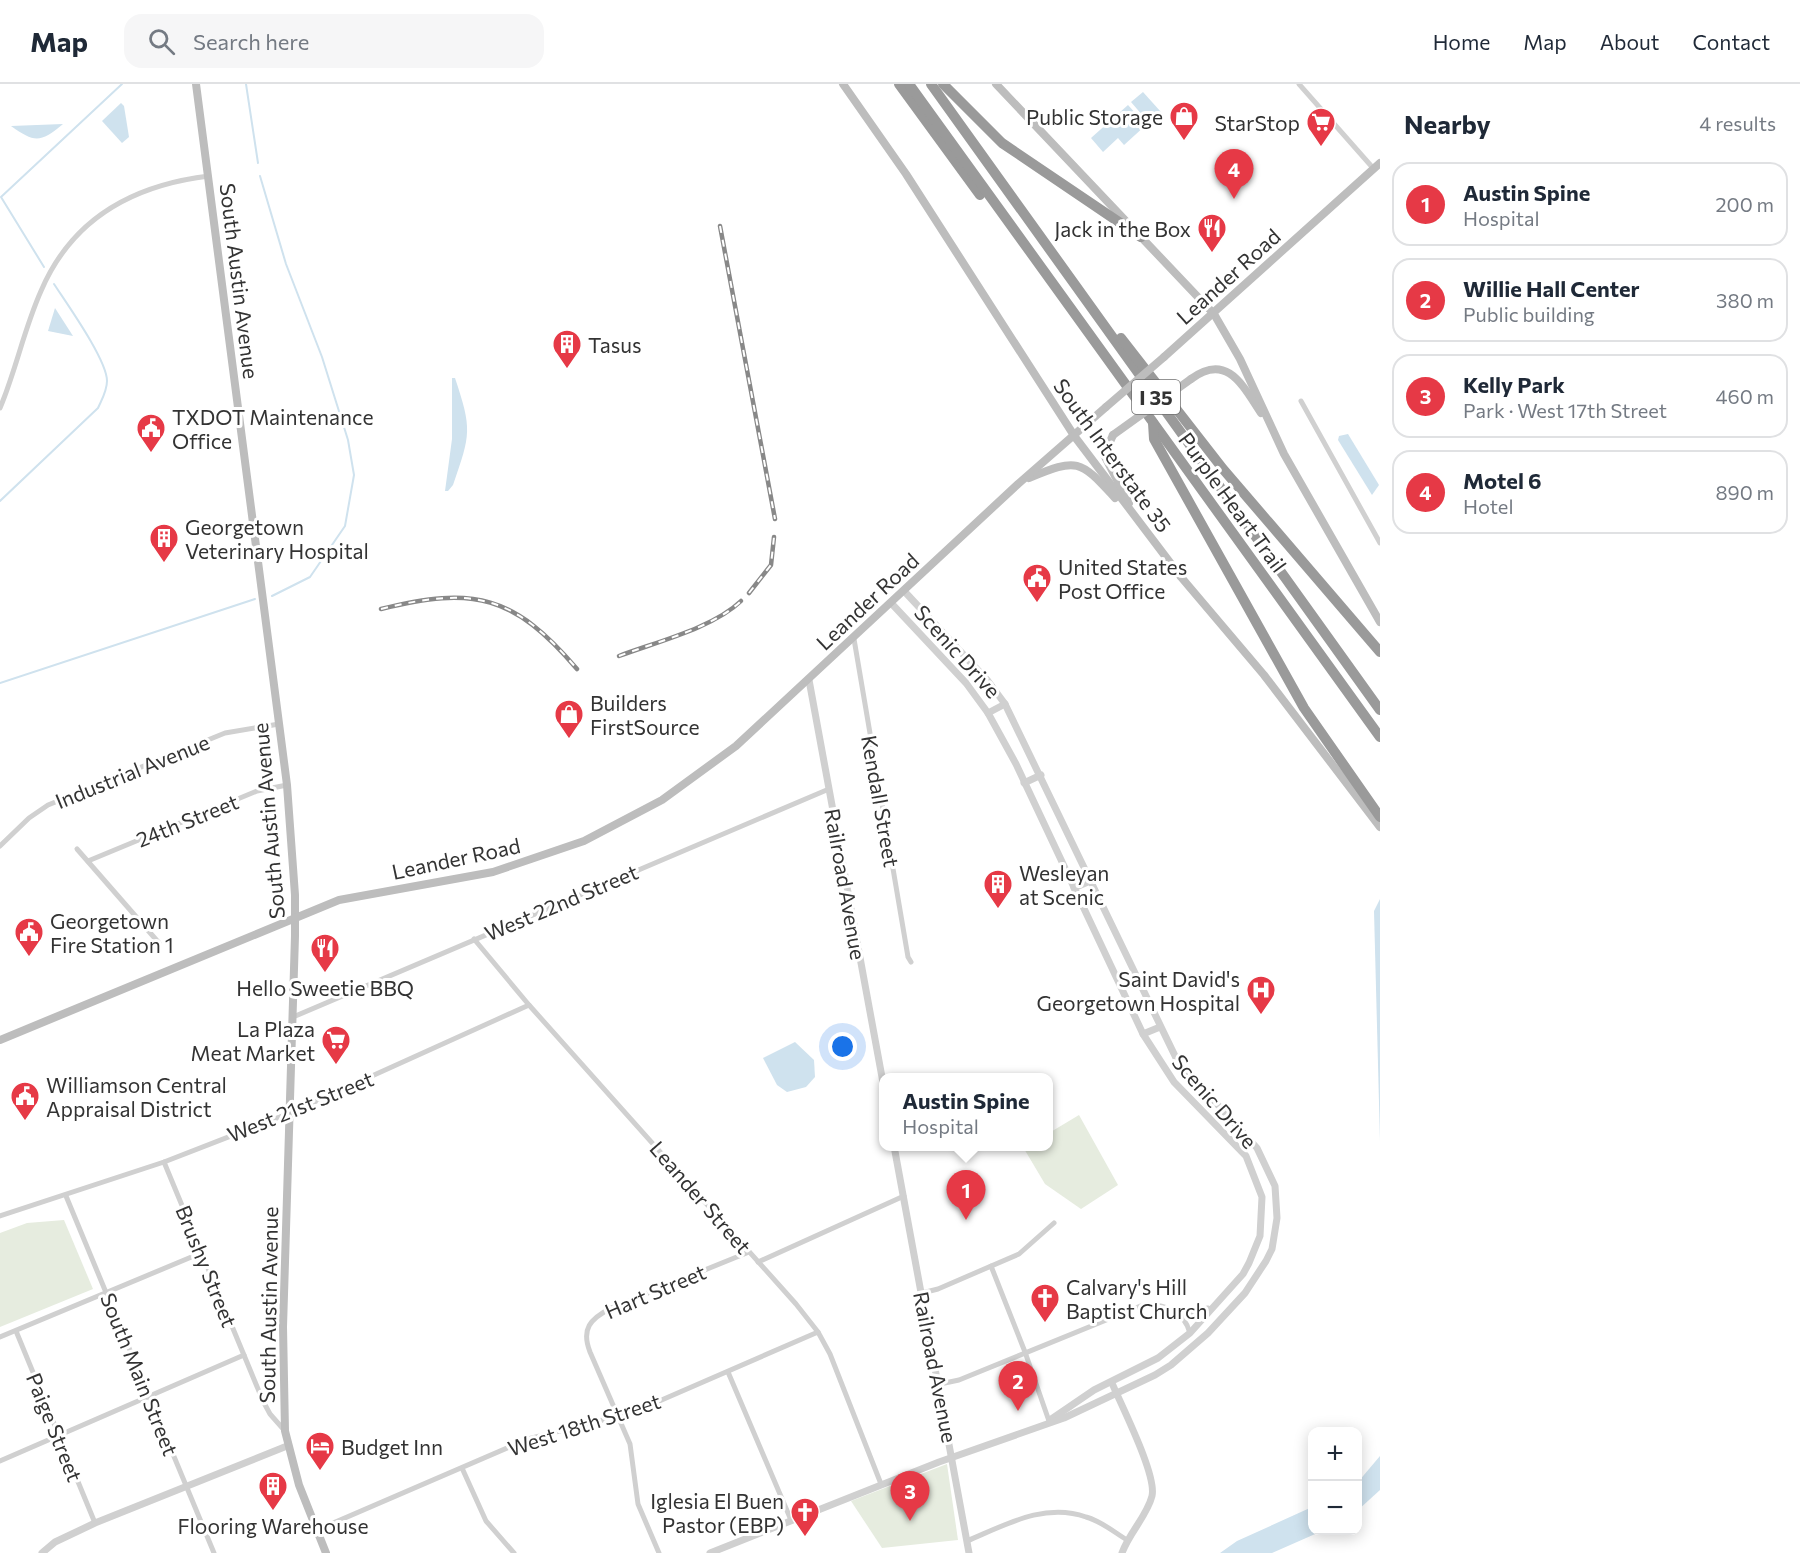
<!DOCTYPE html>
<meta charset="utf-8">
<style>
:root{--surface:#fff;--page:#f6f6f7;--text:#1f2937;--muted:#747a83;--line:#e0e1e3;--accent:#e63946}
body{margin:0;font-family:Commissioner,sans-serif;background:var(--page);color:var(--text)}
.controls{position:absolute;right:18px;bottom:18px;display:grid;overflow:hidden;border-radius:12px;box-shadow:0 3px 15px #0003}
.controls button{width:54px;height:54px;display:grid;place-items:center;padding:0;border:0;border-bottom:2px solid var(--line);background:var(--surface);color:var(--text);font:30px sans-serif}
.you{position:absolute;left:843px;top:963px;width:21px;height:21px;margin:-15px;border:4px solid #fff;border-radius:50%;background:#1a73e8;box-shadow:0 0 0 9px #1a73e833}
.badge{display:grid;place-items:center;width:39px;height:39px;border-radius:50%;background:var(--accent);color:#fff;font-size:20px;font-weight:700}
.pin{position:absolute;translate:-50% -50px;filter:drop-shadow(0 2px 3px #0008)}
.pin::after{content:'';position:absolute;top:32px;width:21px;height:18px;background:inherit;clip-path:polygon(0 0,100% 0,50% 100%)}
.popup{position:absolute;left:879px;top:989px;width:174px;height:78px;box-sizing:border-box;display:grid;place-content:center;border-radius:12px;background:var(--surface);filter:drop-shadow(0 2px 4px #0005);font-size:20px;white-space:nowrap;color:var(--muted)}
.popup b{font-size:22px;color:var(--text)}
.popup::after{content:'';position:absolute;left:50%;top:100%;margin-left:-12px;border:12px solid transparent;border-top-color:var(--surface)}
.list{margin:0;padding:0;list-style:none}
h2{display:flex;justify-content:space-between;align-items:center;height:78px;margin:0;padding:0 24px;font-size:26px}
h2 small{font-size:20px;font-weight:400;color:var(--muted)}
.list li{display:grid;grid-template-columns:39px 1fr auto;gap:18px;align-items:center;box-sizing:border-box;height:84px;margin:0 12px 12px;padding:0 12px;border:2px solid var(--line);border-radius:18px}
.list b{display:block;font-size:22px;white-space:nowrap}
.list p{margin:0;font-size:20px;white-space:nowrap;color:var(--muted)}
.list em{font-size:20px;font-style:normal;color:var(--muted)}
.icon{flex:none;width:33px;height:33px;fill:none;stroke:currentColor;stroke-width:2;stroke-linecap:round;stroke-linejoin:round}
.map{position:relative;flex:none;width:1380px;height:1469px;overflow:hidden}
header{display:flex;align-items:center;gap:36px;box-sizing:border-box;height:84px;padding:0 30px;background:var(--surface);border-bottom:2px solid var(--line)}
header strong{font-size:28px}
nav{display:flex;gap:33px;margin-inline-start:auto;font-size:21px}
.search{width:420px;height:54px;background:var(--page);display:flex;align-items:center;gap:15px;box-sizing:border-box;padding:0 21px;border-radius:18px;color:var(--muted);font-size:22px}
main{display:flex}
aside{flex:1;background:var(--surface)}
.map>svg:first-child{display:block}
.green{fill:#e6ecdf}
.water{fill:#cfe2ee}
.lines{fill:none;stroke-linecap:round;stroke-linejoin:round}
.stream{stroke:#cfe2ee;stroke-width:2}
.minor{stroke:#d0d0d0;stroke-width:5}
.tertiary{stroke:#d0d0d0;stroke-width:7}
.secondary{stroke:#bdbdbd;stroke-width:8}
.motorway{stroke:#9a9a9a;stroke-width:10}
.rail-casing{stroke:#888;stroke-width:4.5}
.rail{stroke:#fff;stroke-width:2;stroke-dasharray:7;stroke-linecap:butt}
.secondary-bridge{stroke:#bdbdbd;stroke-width:8}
.labels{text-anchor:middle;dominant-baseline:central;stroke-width:6;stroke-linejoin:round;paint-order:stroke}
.shield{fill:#fff;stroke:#707070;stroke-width:1.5}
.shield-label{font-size:20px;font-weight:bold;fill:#333}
.poi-label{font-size:21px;fill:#333;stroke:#fff;text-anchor:start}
.street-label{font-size:21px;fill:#333;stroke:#fff}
</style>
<header>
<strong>Map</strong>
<div class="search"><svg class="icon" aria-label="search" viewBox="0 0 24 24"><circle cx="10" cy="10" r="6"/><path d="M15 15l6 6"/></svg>Search here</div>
<nav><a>Home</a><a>Map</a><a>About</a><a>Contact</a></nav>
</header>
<main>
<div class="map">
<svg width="1380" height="1469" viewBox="0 0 1380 1469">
<rect width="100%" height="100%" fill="#fff"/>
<g class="green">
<path d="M1079,1031l39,70 -37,24 -36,-25 -22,-37 25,-1 1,-13z"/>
<path d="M64,1136l29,69 -93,38v-94l27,-10z"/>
<path d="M947,1380l11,76 -76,8 -31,-47z"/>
</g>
<g class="water">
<path d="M1143,8l18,20 -12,11 -18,-21z"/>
<path d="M121,19l3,3 5,31 -7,6 -20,-22z"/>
<path d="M1128,21l18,20 -22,20 -6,-7 -15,14 -12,-14z"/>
<path d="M63,40c-23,19 -28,19 -52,2z"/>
<path d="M55,224l18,28 -25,-5z"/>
<path d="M452,294h3c17,51 16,56 -2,107l-5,6h-3l7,-52z"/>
<path d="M1348,350l31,51 -7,10 -34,-55 1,-4z"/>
<path d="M1380,815v242l-6,-230z"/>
<path d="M795,958l19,18 1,17 -9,10 -19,5 -10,-7 -14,-27z"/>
<path d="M1380,1372v34l-22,20v-28z"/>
<path d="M1312,1423v23l10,1 -50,22h-52l17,-12z"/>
</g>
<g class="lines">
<g class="stream">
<path d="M246,0l12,79"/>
<path d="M260,92l26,88 36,93 26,83 6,35 -9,51 -35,51 -38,19"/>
<path d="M44,183l-43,-70 121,-113"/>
<path d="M0,417l98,-93c4,-9 9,-17 9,-27 0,-21 -40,-77 -53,-97"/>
<path d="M0,599l255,-84"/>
</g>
<g class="minor">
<path d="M1299,0l74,84"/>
<path d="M1301,317l79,142"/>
<path d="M0,324c16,-38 24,-79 41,-117 31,-73 93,-106 168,-115"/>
<path d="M854,555l54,318 3,5"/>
<path d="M0,762l29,-28 19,-13 177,-72 54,-9"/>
<path d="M77,765l82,94"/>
<path d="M88,777l169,-70 30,-6"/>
<path d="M474,855l55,66 267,299 22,28 12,22 51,130"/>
<path d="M293,933l536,-228"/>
<path d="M164,1078l99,239 7,13 15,17"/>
<path d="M66,1112l148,357"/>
<path d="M0,1132l164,-54 126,-49 239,-108"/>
<path d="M758,1178l146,-66"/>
<path d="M991,1182l34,86 24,69"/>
<path d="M922,1209l16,-4 81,-35 35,-31"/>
<path d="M16,1247l79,192"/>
<path d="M0,1253l201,-84"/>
<path d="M728,1288l63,148"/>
<path d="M940,1300l19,-4 184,-75c21,-2 41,6 47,28"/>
<path d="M0,1377l244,-106"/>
<path d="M462,1384l24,53 28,32"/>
<path d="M317,1446l211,-91 106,-27 184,-80"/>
<path d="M967,1457c38,-16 78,-39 119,-24 15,4 28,15 41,23"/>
<path d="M659,1469l-21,-49 -8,-60 -40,-92c-9,-23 0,-33 21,-44l138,-56"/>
</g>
<g class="tertiary">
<path d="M892,520l74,79 22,30 28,51 127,270 31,48 72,74 16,41 -2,39 -11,27 -6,11 -53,59 -32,25 -64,32 -44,30"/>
<path d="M809,596l75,408"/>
<path d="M988,629l17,-9"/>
<path d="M1024,699l17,-8"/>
<path d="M1074,804l16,-7"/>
<path d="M1143,950l17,-7"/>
<path d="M894,1062l75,407"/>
<path d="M1182,1232l26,-7"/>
<path d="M1112,1299c9,22 45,92 40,113 -5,20 -23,37 -30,57"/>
<path d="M42,1469l13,-11 40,-19 192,-77"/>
<path d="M710,1469l229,-91 125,-44 91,-43 16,-10 37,-32 37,-40 21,-32 6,-12 5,-31 -2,-32 -18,-38 -80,-88 -172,-356 -17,-23 -83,-89"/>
</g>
<g class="secondary">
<path d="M196,0l91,701 8,110v41l-12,391 2,104 14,54 27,68"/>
<path d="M843,0l63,90 169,263 106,140 83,98 116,152"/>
<path d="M996,0l218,230 26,45 44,95 96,168"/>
<path d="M1164,273l216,-194"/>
<path d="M1191,295c36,-27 52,7 70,34"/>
<path d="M1113,351l-9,20 25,48"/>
<path d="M1029,394c49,-20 50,-19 86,20"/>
<path d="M0,956l339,-140 154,-28 91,-31 78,-41 74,-54 282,-262 88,-77"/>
</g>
<g class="motorway">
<path d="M899,0l81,111"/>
<path d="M909,0l471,653"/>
<path d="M931,0l449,626"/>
<path d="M943,0l59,59 139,94"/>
<path d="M1121,254l102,131 157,183"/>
<path d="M1153,339l1,16 150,269 76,109"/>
</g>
<g class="rail-casing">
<g id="rail">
<path d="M720,142l55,293"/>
<path d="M749,509l22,-28 3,-28"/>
<path d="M381,525c93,-23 133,-14 196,60"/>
<path d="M619,572c37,-14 94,-28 122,-55"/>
</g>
</g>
<use href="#rail" class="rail"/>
<g class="secondary-bridge">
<path d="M1106,323l58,-50"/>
<path d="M1113,351l78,-56"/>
</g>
</g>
<defs>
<g id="shop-pin" transform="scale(1.5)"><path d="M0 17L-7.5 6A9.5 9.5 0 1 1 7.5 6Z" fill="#e63946" stroke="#fff"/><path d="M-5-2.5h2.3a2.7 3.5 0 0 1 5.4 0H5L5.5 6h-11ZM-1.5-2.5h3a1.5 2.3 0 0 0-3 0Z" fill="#fff"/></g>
<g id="supermarket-pin" transform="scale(1.5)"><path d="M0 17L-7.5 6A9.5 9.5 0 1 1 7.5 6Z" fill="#e63946" stroke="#fff"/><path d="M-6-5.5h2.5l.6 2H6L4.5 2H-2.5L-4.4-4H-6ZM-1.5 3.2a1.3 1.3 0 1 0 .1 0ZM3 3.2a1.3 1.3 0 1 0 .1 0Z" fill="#fff"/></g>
<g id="restaurant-pin" transform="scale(1.5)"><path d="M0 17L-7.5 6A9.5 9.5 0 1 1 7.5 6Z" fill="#e63946" stroke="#fff"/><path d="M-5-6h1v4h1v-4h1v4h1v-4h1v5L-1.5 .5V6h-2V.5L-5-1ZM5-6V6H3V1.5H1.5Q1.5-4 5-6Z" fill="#fff"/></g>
<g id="building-pin" transform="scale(1.5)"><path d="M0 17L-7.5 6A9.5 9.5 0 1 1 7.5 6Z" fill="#e63946" stroke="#fff"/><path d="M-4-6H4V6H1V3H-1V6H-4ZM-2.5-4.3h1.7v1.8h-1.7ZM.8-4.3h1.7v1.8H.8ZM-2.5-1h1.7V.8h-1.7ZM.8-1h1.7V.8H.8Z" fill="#fff"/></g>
<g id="civic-pin" transform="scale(1.5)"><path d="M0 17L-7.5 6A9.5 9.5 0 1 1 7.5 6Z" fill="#e63946" stroke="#fff"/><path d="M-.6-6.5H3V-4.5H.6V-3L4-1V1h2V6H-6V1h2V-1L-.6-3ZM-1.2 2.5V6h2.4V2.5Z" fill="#fff"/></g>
<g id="hospital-pin" transform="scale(1.5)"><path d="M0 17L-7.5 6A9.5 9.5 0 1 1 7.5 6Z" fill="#e63946" stroke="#fff"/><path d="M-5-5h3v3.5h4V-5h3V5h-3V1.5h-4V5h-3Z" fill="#fff"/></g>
<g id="church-pin" transform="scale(1.5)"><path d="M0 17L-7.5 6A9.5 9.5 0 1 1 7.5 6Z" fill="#e63946" stroke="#fff"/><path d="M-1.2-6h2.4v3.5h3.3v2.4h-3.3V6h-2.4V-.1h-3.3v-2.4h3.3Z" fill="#fff"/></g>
<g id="hotel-pin" transform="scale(1.5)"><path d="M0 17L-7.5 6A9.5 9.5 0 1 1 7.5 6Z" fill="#e63946" stroke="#fff"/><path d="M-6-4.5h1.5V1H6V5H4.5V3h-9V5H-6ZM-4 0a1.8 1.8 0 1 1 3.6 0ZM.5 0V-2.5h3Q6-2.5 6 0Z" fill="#fff"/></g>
</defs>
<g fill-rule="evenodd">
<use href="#shop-pin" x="1184" y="32"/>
<use href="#supermarket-pin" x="1321" y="38"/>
<use href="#restaurant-pin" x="1212" y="144"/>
<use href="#building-pin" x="567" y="260"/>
<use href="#civic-pin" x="151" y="344"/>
<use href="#building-pin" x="164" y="454"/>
<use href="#civic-pin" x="1037" y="494"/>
<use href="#shop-pin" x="569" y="630"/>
<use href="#building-pin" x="998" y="800"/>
<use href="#civic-pin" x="29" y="848"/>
<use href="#restaurant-pin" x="325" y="864"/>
<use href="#hospital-pin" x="1261" y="906"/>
<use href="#supermarket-pin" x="336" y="956"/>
<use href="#civic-pin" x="25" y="1012"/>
<use href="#church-pin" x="1045" y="1214"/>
<use href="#hotel-pin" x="320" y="1362"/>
<use href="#building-pin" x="273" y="1402"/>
<use href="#church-pin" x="805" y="1428"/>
</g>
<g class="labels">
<rect class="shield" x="1132" y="296" width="48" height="34" rx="4.5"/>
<g class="shield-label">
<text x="1156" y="313">I 35</text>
</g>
<g class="poi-label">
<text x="1163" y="32" text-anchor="end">Public Storage</text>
<text x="1300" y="38" text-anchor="end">StarStop</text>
<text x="1191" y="144" text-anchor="end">Jack in the Box</text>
<text x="588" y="260">Tasus</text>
<text x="172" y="332">TXDOT Maintenance<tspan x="172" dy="24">Office</tspan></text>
<text x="185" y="442">Georgetown<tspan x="185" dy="24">Veterinary Hospital</tspan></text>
<text x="1058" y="482">United States<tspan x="1058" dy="24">Post Office</tspan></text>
<text x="590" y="618">Builders<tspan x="590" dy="24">FirstSource</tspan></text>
<text x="1019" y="788">Wesleyan<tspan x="1019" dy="24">at Scenic</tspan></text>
<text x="50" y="836">Georgetown<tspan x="50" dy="24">Fire Station 1</tspan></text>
<text x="1240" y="894" text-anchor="end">Saint David's<tspan x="1240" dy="24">Georgetown Hospital</tspan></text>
<text x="325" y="903" text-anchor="middle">Hello Sweetie BBQ</text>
<text x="315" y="944" text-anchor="end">La Plaza<tspan x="315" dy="24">Meat Market</tspan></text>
<text x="46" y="1000">Williamson Central<tspan x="46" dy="24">Appraisal District</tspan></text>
<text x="1066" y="1202">Calvary's Hill<tspan x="1066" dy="24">Baptist Church</tspan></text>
<text x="341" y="1362">Budget Inn</text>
<text x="784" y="1416" text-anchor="end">Iglesia El Buen<tspan x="784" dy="24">Pastor (EBP)</tspan></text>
<text x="273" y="1441" text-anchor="middle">Flooring Warehouse</text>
</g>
<g class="street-label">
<text transform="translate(1228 192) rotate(-42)">Leander Road</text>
<text transform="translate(240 197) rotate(83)">South Austin Avenue</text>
<text transform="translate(1113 371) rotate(54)">South Interstate 35</text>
<text transform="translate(1233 418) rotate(54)">Purple Heart Trail</text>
<text transform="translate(867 517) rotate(-43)">Leander Road</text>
<text transform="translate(958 567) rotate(48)">Scenic Drive</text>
<text transform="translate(132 687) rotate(-22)">Industrial Avenue</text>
<text transform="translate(881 717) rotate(80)">Kendall Street</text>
<text transform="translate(187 736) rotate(-22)">24th Street</text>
<text transform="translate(268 737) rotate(-95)">South Austin Avenue</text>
<text transform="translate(456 774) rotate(-12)">Leander Road</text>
<text transform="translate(846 800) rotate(80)">Railroad Avenue</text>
<text transform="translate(561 818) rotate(-23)">West 22nd Street</text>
<text transform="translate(1215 1017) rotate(49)">Scenic Drive</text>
<text transform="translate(300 1022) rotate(-22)">West 21st Street</text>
<text transform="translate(701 1113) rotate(49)">Leander Street</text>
<text transform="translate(207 1182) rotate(68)">Brushy Street</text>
<text transform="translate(655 1207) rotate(-23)">Hart Street</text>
<text transform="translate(268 1221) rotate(-89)">South Austin Avenue</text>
<text transform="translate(936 1283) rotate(79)">Railroad Avenue</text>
<text transform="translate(140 1290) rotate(68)">South Main Street</text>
<text transform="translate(584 1340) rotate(-18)">West 18th Street</text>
<text transform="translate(55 1343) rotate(68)">Paige Street</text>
</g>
</g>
</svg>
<div class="controls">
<button>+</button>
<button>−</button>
</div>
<div class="you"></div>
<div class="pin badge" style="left:966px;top:1136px">1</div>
<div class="popup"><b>Austin Spine</b>Hospital</div>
<div class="pin badge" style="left:1018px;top:1327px">2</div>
<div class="pin badge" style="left:910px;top:1437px">3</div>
<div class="pin badge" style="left:1234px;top:115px">4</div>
</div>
<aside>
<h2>Nearby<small>4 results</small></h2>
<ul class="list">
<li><span class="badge">1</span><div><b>Austin Spine</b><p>Hospital</p></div><em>200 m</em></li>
<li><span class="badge">2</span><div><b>Willie Hall Center</b><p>Public building</p></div><em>380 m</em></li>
<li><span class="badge">3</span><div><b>Kelly Park</b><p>Park · West 17th Street</p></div><em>460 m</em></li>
<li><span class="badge">4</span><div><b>Motel 6</b><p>Hotel</p></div><em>890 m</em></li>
</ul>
</aside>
</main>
